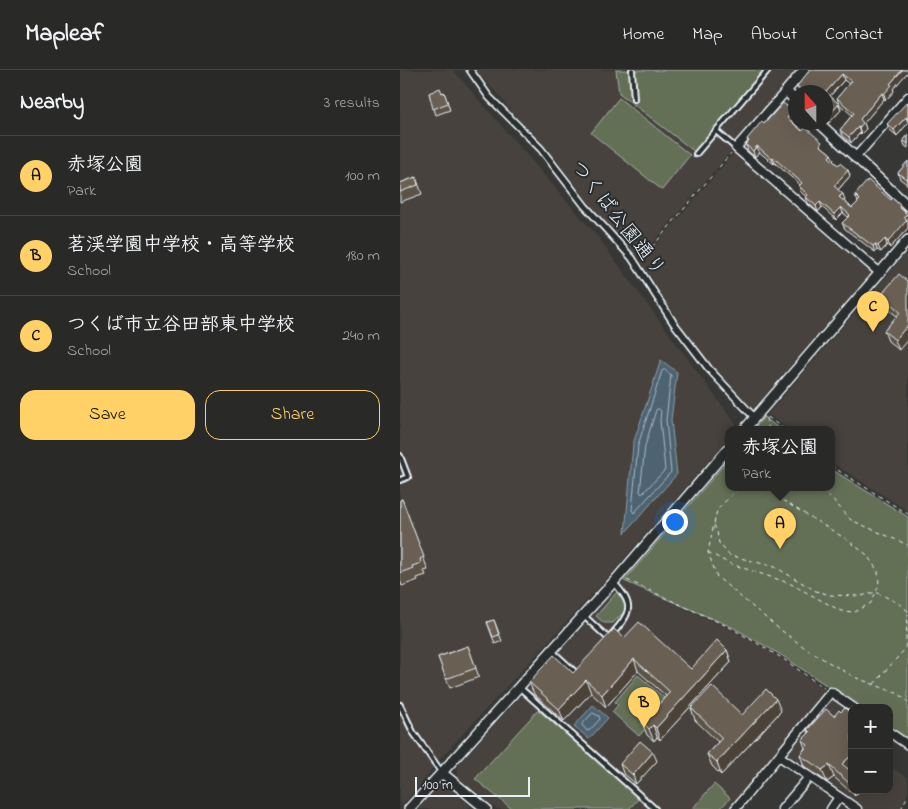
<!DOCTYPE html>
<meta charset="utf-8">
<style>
:root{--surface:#292928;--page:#353534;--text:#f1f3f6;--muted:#a5a6a8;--line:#454545;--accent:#ffd166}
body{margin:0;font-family:"Indie Flower","Klee One",sans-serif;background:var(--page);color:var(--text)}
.controls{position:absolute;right:15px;bottom:15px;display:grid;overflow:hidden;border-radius:10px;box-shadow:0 5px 20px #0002}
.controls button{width:45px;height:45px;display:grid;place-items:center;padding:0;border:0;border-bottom:1px solid var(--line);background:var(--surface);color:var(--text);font:25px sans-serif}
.compass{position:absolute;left:388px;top:15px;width:45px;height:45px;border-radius:50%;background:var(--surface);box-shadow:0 5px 20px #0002;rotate:339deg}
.scale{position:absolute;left:15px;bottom:12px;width:115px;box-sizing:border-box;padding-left:5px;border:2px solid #e8f1f8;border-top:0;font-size:14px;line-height:18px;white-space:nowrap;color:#e8f1f8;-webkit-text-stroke:4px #2a2d2e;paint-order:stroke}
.you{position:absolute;left:274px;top:451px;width:18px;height:18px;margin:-12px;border:4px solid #fff;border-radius:50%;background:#1a73e8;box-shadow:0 0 0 8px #1a73e833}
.badge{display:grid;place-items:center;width:32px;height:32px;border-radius:50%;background:var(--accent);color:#111;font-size:16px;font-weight:700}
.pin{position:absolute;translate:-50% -41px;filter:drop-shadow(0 1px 2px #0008)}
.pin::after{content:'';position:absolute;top:26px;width:18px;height:15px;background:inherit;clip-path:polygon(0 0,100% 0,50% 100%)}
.popup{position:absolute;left:325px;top:356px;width:110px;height:65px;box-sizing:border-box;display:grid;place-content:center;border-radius:10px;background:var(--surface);filter:drop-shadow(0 1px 4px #0005);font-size:16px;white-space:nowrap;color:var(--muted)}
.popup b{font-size:19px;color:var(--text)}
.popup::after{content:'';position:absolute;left:50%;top:100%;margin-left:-10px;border:10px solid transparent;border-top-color:var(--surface)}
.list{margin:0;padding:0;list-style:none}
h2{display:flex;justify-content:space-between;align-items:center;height:65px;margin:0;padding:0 20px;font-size:21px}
h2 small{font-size:16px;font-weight:400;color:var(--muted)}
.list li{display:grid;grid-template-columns:32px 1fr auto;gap:15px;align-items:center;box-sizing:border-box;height:80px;padding:0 20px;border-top:1px solid var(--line)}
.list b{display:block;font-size:19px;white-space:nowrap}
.list p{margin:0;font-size:16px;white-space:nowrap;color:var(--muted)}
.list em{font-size:16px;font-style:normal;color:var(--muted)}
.actions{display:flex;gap:10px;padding:15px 20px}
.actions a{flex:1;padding:11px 0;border:1px solid var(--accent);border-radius:15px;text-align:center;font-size:18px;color:var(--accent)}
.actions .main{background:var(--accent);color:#111}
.map{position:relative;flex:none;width:508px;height:739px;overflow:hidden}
header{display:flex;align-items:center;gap:30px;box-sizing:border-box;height:70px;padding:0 25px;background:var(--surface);border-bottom:1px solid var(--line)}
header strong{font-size:24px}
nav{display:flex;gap:28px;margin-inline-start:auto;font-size:18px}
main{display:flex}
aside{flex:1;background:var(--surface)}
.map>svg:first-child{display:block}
.built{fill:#47433e}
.green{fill:#636f56;stroke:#a6b0a7}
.water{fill:#4e6472;stroke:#8c9ca8}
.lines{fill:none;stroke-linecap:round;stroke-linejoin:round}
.shore{stroke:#aab9c2;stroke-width:1}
.service-casing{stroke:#e8f1f8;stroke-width:8}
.pedestrian-casing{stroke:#e8f1f8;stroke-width:9}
.minor-casing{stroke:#e8f1f8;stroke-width:11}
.tertiary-casing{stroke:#e8f1f8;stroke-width:12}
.path{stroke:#e8f1f8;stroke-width:1;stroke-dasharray:4 4;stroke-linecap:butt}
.service{stroke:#2a2d2e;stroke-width:4}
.pedestrian{stroke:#2a2d2e;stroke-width:5.5}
.minor{stroke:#2a2d2e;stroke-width:8}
.tertiary{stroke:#2a2d2e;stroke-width:9}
.wall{fill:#5c5247;stroke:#e8f1f8}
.shaded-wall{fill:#4b4239;stroke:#e8f1f8}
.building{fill:#6b5f52;stroke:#e8f1f8}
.labels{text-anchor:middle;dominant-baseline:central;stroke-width:4;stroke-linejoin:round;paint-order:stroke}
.street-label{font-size:20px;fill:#e8f1f8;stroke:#2a2d2e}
</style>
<header>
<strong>Mapleaf</strong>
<nav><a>Home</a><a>Map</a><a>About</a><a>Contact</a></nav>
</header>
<main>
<aside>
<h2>Nearby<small>3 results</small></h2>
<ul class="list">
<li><span class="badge">A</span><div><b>赤塚公園</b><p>Park</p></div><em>100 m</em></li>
<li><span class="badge">B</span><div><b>茗渓学園中学校・高等学校</b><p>School</p></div><em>180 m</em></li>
<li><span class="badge">C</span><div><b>つくば市立谷田部東中学校</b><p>School</p></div><em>240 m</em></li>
</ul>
<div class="actions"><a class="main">Save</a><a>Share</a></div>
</aside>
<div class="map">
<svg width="508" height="739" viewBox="0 0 508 739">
<rect width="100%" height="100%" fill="#373735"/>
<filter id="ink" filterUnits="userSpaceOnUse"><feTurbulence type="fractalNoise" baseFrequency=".02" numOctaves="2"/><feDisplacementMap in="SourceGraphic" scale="10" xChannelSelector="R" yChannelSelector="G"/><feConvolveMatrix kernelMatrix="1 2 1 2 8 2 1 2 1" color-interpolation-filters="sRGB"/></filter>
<g filter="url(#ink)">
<g class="built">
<path d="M0,0h53l144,166 141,191 -3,3h-6v7l-119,138 -174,188 -11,16 -25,28z"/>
<path d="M74,0h326l-159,187h-3l-42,-45 -49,-64 -24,-22 -27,-34z"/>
<path d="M333,84l137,117v3l-117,135 -19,-15 -22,-26 -35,-49 -35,-56 1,-3z"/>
<path d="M508,181v260l-77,-49v-32h-42l-21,-16z"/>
<path d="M224,511l108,49 44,25 52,36 -98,118h-233l-39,-31v-13z"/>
<path d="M432,627l20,14v79h37v-24l19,12v14l-8,17h-37l-76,-52 -1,-4z"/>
<path d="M37,717h12l21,19 -3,3h-49z"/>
</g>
<g class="green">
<path d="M216,0h149l-70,82 -76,-59z"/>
<path d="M219,28l71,57 -28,35 -71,-57z"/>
<path d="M364,347l17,13h-28z"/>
<path d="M329,389v29h102v-19l77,48v223l-19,-13v-19h-29l-79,-53 -49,-28 -108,-46z"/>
<path d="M217,522l8,12v7l-12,12h-9l-8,-7z"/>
<path d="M238,605l31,27 -30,34 -27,-24 6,-7 -3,-3z"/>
<path d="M138,640l101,88 -10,11h-117l-37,-30z"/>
<path d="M314,714l16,14 -10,11h-28z"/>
</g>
<g class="water">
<path d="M261,290l16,12 -6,48 6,54 -52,59 8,-89z"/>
<path d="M193,635l15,13 -19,21 -15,-13z"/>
</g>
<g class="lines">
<g class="shore">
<path d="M265,300l6,5 -5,45 5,52 -37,41 -2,-3 6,-65 24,-74z"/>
<path d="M259,339l2,2 -1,9 5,50 -23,24 -2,-2 5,-46 11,-36z"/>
<path d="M193,643l6,3 1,3 -10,11 -3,1 -5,-6z"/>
</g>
<g class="service-casing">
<g id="service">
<path d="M232,0l2,29"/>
<path d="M316,61l20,17"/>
<path d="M296,84l72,-84"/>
<path d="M0,386l8,21 -8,3"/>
<path d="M184,546l24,22"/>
<path d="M213,563c19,-21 21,-29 1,-50"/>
<path d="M152,581l25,23"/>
<path d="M119,617l136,122"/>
<path d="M0,635l13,27 29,41"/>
</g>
</g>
<g class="pedestrian-casing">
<path id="pedestrian" d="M70,0l19,27 52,52 44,57 47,52 41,64 36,47 43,46"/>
</g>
<g class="minor-casing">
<g id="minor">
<path d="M386,21l-50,57 144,125"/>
<path d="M455,88l53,-61"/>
<path d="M489,662l19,13"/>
<path d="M379,686l78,53"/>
<path d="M335,739l96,-117 23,16"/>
<path d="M382,739l27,-32"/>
<path d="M431,739l8,-12"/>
</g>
</g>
<g class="tertiary-casing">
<g id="tertiary">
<path d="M396,31l-10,-10 18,-21"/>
<path d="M418,52l90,84"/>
<path d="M344,360l164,-190"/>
<path d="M42,703l44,36"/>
<path d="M9,739l210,-233 110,-128"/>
</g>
</g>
<g class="path">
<path d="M387,35l9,8"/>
<path d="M406,52l5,5"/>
<path d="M242,189l89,-106"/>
<path d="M368,347l17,13"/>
<path d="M366,348l3,12"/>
<path d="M431,396l77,48"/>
<path d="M338,418l-21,22 -9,42 9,25 61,51 30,22 46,27 45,17 9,8"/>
<path d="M422,418l29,32 57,25"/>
<path d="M314,455l3,6 2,12 10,12 46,12 41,24 14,4 31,1 15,-4 22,11 10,8"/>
<path d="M308,482l20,11 61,20 52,28 14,1 16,-9 8,-18 -1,-14 -12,-17 -20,-15 -69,-42 -8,-9"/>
<path d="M227,510l104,48 51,30 42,30"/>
<path d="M474,614l31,-35 3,-35"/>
<path d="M501,739l7,-14"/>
</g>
<use href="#service" class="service"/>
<use href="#pedestrian" class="pedestrian"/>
<use href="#minor" class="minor"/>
<use href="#tertiary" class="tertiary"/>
</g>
<g class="wall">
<path d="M409,0h99v2l-15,17 1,2 -8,9 -2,-1 -20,24 2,6 -5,5 -1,-1 -9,10 -8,-7 -3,-6 12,-15 -13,-11 -2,-6 12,-14 -5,-4 -14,16 9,8 2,6 -12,13 -3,-3v-28h-27l-2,-6 13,-15z"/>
<path d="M44,22l6,18 -14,5 -7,-22h13z"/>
<path d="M508,33v20l-11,13 -7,-6 -3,-6z"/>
<path d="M393,41l2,6 -4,4 40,33 2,7 5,4 10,5 2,6 -12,14 7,10 -1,1 8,7 6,-6 -3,-7 47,14 5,5 1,3v11l-18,20 -3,-3 -6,7 -4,-2 -2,2 -30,-23 -3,-6 6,-6 -5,-4 -7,7 -14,-13 -4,5 -10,-9 -2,-6 -5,-5 -2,-6 1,-1 -25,-22 -1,1 -15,-12 -4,5 -7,-6 -2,-6 2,-2 -1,-4 17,-15z"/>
<path d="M508,64v14l-3,-2 -2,-6z"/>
<path d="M508,91v24l-8,-6 -2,-6z"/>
<path d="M16,107l6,17 -22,8v-19z"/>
<path d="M507,211l-8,69 -11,-9 -4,-10 13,-15 -13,-10 -3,-11z"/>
<path d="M2,429l26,71 -4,1 2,4 -9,3 1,2 -16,6 -2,-6v-80z"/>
<path d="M94,550l8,21 -7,3 -8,-22z"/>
<path d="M224,568l67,31 36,-19 4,12 -71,78 -3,-3 -3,4 -7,-6 -5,-13 24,-26 -28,-25 -32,36 -15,-14 -27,28 -30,-27 -5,-12 44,-9z"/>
<path d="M68,576l11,31 -29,11 -12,-31z"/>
<path d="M291,638l51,7 39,-4 -60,64 -9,-9 -5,-12 11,-12 -23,-22z"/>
<path d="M407,660l45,42v18h8l-5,6 -21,-19 -7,5 -23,-16 -4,-11 5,-7 -3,-8 7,-6z"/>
<path d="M257,691l-21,23 -13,-11 -3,-9z"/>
</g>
<g class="shaded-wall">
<path d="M502,0h6v2l-15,17 1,2 -8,9 -2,-6 6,-10z"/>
<path d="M442,4l2,6 -16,18 -2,-6z"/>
<path d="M482,23l2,6 -20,24 2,6 -5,5 -2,-6 1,-9z"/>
<path d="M439,34l2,6 -12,13 -2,-6z"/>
<path d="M393,41l2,6 -6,7 -2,-6z"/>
<path d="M506,47l2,6 -11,13 -3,-6z"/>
<path d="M458,57l2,6 -9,10 -2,-6z"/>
<path d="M357,76l2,6 -4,5 -2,-6z"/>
<path d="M431,84l3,6 -3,3 -2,-6z"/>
<path d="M373,87l2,6 -1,1 -2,-5z"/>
<path d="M448,100l2,6 -14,16 -2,-6z"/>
<path d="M508,107v8l-2,-6z"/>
<path d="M443,124l2,6 -4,3 -2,-6z"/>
<path d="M420,132l2,5 -4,5 -2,-6z"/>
<path d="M441,137l2,6 -7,7 -2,-6z"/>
<path d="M507,144l1,3v11l-18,20 -2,-6 16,-25z"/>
<path d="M485,169l2,6 -6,7 -3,-6z"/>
<path d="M475,174l2,6 -2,2 -2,-6z"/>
<path d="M508,255v14l-9,11 -4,-10z"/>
<path d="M327,580l4,12 -71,78 -4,-12z"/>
<path d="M234,589l4,12 -32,36 -4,-12z"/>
<path d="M186,610l5,13 -27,28 -5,-12z"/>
<path d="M376,629l5,12 -60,64 -4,-13z"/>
<path d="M253,655l4,12 -3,4 -5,-12z"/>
<path d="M253,682l4,9 -21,23 -3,-9z"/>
<path d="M452,685v15l-5,5 -5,-11z"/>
<path d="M429,695l5,12 -7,5 -5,-12z"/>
<path d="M453,720h7l-5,6z"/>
</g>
<g class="building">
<path d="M410,0h92l-12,14 2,1 -8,9 -2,-1 -22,26 3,4 -4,5 -1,-1 -9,10 -9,-7 14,-17 -17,-15 14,-17 -9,-7 -16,18 13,12 -12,13 -1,-1v-24h-22l-7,-6z"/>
<path d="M40,18l2,5 2,-1 4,11 -15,6 -4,-16z"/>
<path d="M507,32l1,1v16l-2,-2 -12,13 -7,-6z"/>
<path d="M383,33l10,8 -6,7 15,13 4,-3 16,14 -2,3 11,9 -2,3 9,8 2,-2 8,7 -14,16 9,8 -4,3 13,11 8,-8 -5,-5 13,-15 23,20 1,-2 8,7 -1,2 8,7 -3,3 3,3 -19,22 -3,-3 -7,7 -3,-2 -2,2 -31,-23 8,-8 -9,-8 -7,7 -14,-12 -4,4 -10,-9 2,-2 -9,-9 3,-3 -29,-26 -1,2 -15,-13 -4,5 -7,-6 3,-4 -2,-2 15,-18 2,3z"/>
<path d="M508,64v10l-5,-4z"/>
<path d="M508,91v16l-2,2 -8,-6z"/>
<path d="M16,107l2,8 -18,7v-9z"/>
<path d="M499,204l8,7 1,-1v45l-13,15 -11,-9 16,-19 -19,-17z"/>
<path d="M2,429l22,58 -4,2 1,4 -9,3 1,2 -13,5v-73z"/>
<path d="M94,550l5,15 -6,2 -6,-15z"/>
<path d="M239,552l52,47 26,-29 10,10 -71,78 -3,-3 -4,4 -7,-7 28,-30 -36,-33 -32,36 -16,-15 -27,29 -30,-27 25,-27 19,18 41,-44 10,9z"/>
<path d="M68,576l8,22 -30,11 -8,-22z"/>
<path d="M312,616l30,29 24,-26 10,10 -59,63 -10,-8 15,-16 -31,-30z"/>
<path d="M452,637l1,1h-1v47l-10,9 10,8v12l-1,1 -22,-20 -7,5 -22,-15 8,-10 -6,-5 8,-8 -3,-2 19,-21 8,7 5,-6 2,2 4,-4 3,3z"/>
<path d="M240,671l13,11 -20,23 -13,-11z"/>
</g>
</g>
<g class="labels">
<g class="street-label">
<text transform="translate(217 149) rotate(52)">つくば公園通り</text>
</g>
</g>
</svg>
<div class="controls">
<button>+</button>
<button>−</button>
</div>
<svg class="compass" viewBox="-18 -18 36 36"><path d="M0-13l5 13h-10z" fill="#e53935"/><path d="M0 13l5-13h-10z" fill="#a5a6a8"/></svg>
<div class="scale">100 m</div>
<div class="you"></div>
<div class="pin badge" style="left:380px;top:479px">A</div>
<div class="popup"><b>赤塚公園</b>Park</div>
<div class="pin badge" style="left:244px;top:658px">B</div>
<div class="pin badge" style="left:473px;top:262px">C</div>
</div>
</main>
